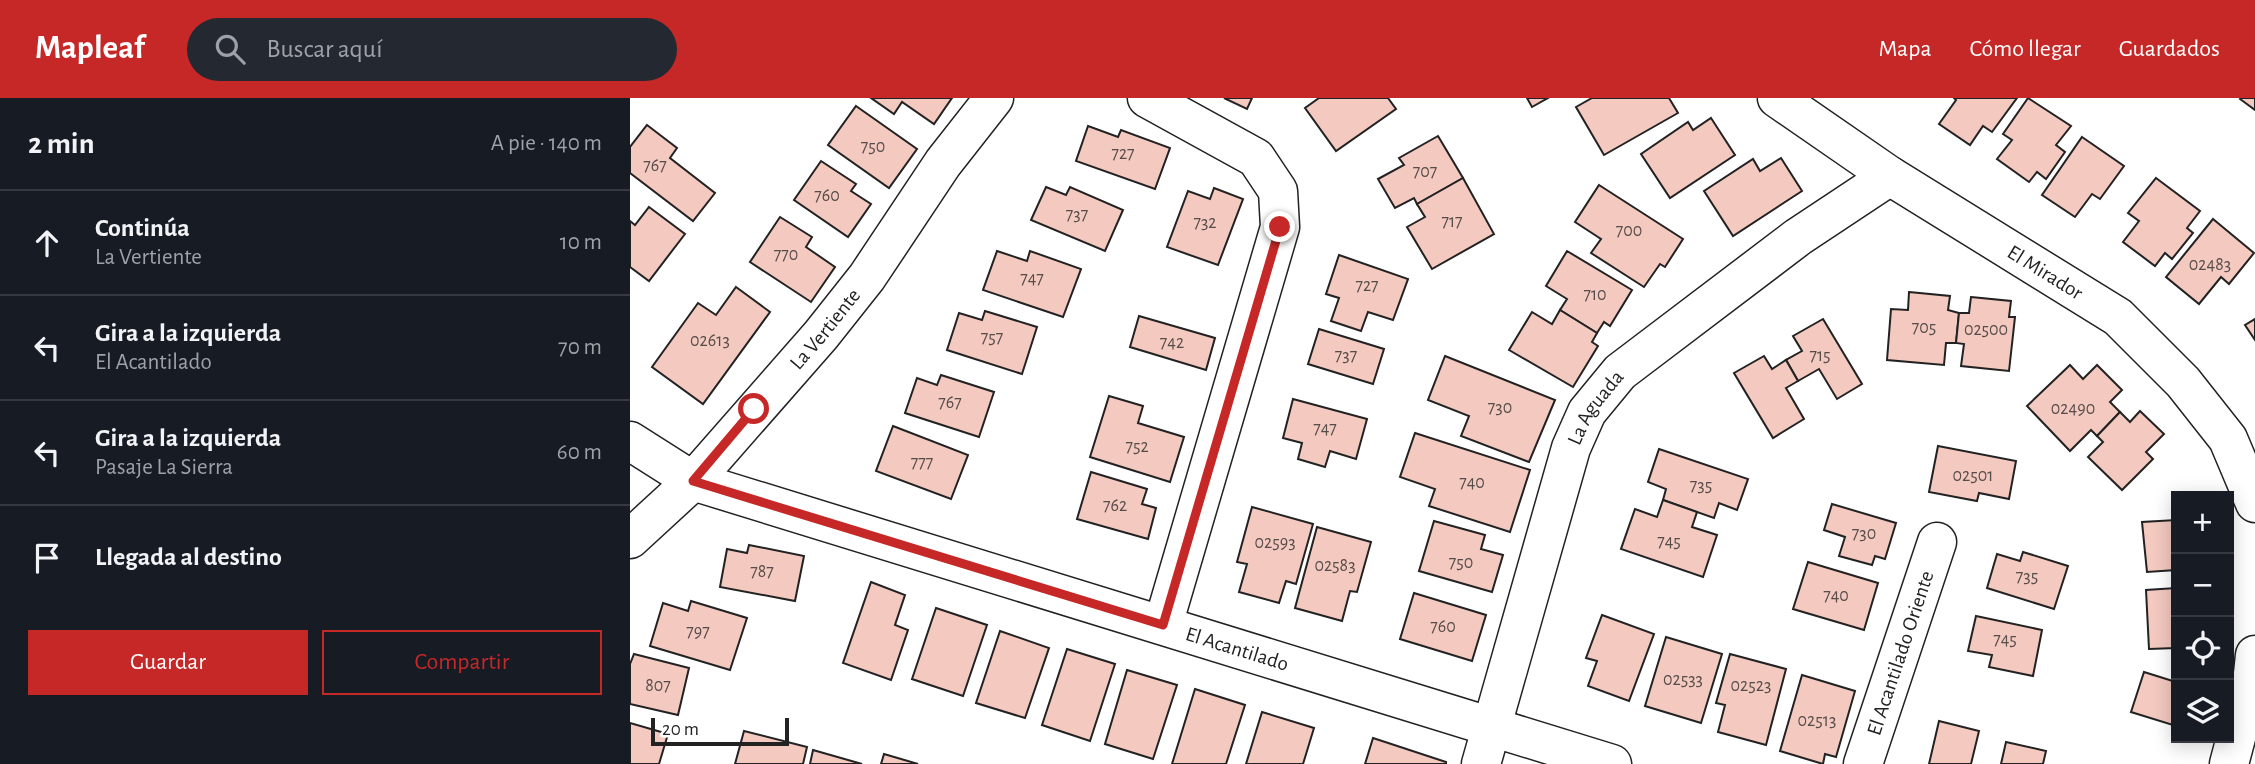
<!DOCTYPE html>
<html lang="es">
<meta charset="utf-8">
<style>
:root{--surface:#171b24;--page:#242831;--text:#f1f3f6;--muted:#9ea1a6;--line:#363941;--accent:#c62828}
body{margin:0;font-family:"Alegreya Sans",sans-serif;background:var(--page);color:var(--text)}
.controls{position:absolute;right:21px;bottom:21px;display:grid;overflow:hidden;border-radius:0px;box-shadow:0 4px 18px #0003}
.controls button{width:63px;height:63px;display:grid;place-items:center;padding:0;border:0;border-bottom:2px solid var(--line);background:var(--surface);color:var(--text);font:35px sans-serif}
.scale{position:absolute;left:21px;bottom:18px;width:138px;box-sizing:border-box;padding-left:7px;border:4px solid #222;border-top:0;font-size:19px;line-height:24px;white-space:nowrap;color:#222;-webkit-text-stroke:5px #fff;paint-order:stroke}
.stop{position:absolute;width:21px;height:21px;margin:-16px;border:5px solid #c62828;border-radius:50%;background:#fff}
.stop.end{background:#c62828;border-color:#fff;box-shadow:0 2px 7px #0008}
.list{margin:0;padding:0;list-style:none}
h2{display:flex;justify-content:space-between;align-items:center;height:91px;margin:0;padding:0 28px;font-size:30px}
h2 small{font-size:23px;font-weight:400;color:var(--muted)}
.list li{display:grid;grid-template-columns:46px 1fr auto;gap:21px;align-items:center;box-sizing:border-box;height:105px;padding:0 28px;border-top:2px solid var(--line)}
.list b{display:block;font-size:26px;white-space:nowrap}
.list p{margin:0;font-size:23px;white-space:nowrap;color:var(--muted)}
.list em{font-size:23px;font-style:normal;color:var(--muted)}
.actions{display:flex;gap:14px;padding:21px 28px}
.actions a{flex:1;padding:16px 0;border:2px solid var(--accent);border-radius:0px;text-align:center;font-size:24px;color:var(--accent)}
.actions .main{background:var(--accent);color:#fff}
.icon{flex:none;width:38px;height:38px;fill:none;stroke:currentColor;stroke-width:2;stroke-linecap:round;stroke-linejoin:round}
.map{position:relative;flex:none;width:1625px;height:666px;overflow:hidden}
header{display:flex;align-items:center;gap:42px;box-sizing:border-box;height:98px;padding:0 35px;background:var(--accent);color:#fff}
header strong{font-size:33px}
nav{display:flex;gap:38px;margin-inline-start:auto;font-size:24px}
.search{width:490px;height:63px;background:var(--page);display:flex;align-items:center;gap:18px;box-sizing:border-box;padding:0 24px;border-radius:38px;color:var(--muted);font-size:26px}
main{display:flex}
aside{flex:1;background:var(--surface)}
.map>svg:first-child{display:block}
.building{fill:#f3c9c0;stroke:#222;stroke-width:2}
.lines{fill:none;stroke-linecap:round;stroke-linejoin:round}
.minor-casing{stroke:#222;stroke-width:41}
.tertiary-casing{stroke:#222;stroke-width:41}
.minor{stroke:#fff;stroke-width:38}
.tertiary{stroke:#fff;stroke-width:38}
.route{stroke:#c62828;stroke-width:9}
.labels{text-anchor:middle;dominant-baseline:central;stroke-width:5;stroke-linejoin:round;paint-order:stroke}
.number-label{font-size:18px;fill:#564c4a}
.street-label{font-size:21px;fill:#222;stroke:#fff}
</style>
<header>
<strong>Mapleaf</strong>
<div class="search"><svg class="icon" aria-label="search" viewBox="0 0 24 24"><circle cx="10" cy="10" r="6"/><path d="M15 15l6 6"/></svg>Buscar aquí</div>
<nav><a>Mapa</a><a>Cómo llegar</a><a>Guardados</a></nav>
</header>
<main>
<aside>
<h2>2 min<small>A pie · 140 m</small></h2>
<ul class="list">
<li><svg class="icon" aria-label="ahead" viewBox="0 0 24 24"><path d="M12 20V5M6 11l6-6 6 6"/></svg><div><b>Continúa</b><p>La Vertiente</p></div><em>10 m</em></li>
<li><svg class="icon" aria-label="left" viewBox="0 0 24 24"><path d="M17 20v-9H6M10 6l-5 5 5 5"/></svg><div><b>Gira a la izquierda</b><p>El Acantilado</p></div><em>70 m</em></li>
<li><svg class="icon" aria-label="left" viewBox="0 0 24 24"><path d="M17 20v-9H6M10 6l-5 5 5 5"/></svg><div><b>Gira a la izquierda</b><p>Pasaje La Sierra</p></div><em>60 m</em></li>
<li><svg class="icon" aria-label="arrive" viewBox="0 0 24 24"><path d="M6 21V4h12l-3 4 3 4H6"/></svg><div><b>Llegada al destino</b></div></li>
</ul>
<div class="actions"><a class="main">Guardar</a><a>Compartir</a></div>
</aside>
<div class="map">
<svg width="1625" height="666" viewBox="0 0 1625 666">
<rect width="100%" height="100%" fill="#fff"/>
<g class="building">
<path d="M241,0h81l-18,26 -32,-22 -8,12z"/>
<path d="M594,0h28l-5,11z"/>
<path d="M689,0h69l8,11 -60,42 -31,-43z"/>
<path d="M897,0h21l-16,9z"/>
<path d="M962,0h77l9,15 -74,42 -28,-48z"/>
<path d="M1324,0h63l-25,34 -9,-6 -13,19 -31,-21 17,-24z"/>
<path d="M1398,0l43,28 -15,19 9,7 -19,27 -9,-7 -8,10 -32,-23 15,-19 -9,-6z"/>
<path d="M1625,0v12l-15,-11 1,-1z"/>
<path d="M226,8l61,43 -28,39 -61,-43z"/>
<path d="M1081,20l24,37 -65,43 -29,-44 47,-32 5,8z"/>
<path d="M17,27l30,23 -7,10 45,35 -22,28 -63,-48v-26z"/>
<path d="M458,28l30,11 3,-7 49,18 -15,41 -79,-28z"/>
<path d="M808,38l25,42 -46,26 -3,-6 -19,10 -17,-29 26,-14 -5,-7z"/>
<path d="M1452,39l42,29 -24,33 -8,-5 -17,23 -33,-22z"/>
<path d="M1151,60l21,33 -69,45 -29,-45 49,-32 7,12z"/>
<path d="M191,63l35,23 -5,7 20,13 -23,33 -54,-37z"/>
<path d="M833,80l31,56 -62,35 -25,-42 18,-10 -8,-13z"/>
<path d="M1526,80l44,33 -13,17 6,5 -21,26 -7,-6 -10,13 -32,-24 16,-21 -11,-8z"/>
<path d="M969,87l84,54 -18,28 -5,-3 -16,23 -53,-34 10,-14 -26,-17z"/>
<path d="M416,89l20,8 4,-8 53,23 -18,41 -74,-31z"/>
<path d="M584,90l29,11 -25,66 -51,-18 21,-56 22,8z"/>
<path d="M19,109l36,27 -36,47 -19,-14v-46l5,4z"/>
<path d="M150,119l32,20 -6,10 29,20 -24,35 -61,-40z"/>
<path d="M1583,121l41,34 -25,31 -8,-7 -22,27 -33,-27z"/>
<path d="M367,153l30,10 3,-10 51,18 -18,48 -80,-27z"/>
<path d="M937,153l65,39 -22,36 -6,-4 -7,11 -37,-23 7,-11 -21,-13z"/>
<path d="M709,157l69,24 -15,41 -25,-8 -7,19 -30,-10 8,-23 -13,-4z"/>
<path d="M106,189l34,25 -67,92 -51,-37 46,-64 18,12z"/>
<path d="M1279,194l41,4 -2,14 11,3 -3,30h-10l-2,22 -57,-5 4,-51 17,1z"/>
<path d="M1341,199l40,4 -2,16h6l-6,54 -48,-5 3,-22 -8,-1 3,-30h10z"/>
<path d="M930,212l37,23 -5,9 6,4 -25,41 -64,-37 23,-38 20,12z"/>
<path d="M355,213l52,16 -15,47 -75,-24 12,-37 23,7z"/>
<path d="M509,218l76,22 -9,32 -76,-23z"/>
<path d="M1193,221l39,65 -25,15 -18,-30 -21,12 -12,-21 16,-9 -9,-15z"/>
<path d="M1625,221v21l-10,-15z"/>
<path d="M689,231l65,20 -11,35 -65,-20z"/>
<path d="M815,258l110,44 -26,62 -68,-26 8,-20 -41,-16z"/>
<path d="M1134,258l8,13 14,-9 12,21 -12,7 18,31 -31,19 -39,-65z"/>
<path d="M1440,267l13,14 14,-14 25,25 -12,12 10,10 -23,24 -6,-6 -21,21 -43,-45z"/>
<path d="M311,277l53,17 -15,45 -74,-24 12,-35 20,7z"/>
<path d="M479,298l34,10 -5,17 46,14 -14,45 -80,-25z"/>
<path d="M663,301l74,20 -11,40 -26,-8 -5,16 -27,-8 4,-16 -19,-5z"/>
<path d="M1510,313l24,23 -18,18 7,7 -31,31 -34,-33 15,-15 -6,-6 23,-24 10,10z"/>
<path d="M263,328l75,29 -17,44 -75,-28z"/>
<path d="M785,335l115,37 -20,62 -81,-26 6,-17 -35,-12z"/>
<path d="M1308,348l78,15 -7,38 -30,-6 -2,8 -48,-9z"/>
<path d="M1029,351l89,30 -11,31 -18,-7 -5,15 -51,-18 3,-11 -18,-7z"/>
<path d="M461,374l56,17 -5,15 14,4 -8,31 -71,-20z"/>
<path d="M1033,402l34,12 -5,15 25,8 -14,42 -82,-28 14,-40 22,8z"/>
<path d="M1202,406l64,19 -11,36 -10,-3 -3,9 -33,-9 6,-19 -21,-7z"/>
<path d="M622,409l61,17 -17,60 -10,-3 -7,22 -40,-11 8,-28 -10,-2z"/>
<path d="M1546,422v50l-29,2 -5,-50z"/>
<path d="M804,423l51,14 -4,14 22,6 -11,37 -73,-21z"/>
<path d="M687,429l54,15 -14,50 -7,-1 -8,30 -47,-13z"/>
<path d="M119,447l55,11 -9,45 -75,-14 7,-38 20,4z"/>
<path d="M1393,454l45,14 -14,43 -67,-21 10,-34 23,7z"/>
<path d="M1178,464l70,21 -14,47 -71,-21z"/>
<path d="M241,484l34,13 -10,30 13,5 -17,50 -48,-17z"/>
<path d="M1546,490v60l-27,1 -3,-59z"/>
<path d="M784,495l72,22 -14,46 -72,-22z"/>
<path d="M61,503l56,17 -17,52 -80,-24 13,-43 25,8z"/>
<path d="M306,510l51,17 -24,71 -51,-17z"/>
<path d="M972,517l52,19 -25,67 -41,-15 9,-25 -11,-3z"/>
<path d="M1346,518l66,14 -9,46 -44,-9 3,-12 -24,-4z"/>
<path d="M370,533l49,17 -24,70 -49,-15z"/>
<path d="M1036,539l56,17 -21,69 -56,-17z"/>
<path d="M437,551l48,15 -25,77 -48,-16z"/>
<path d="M4,556l55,14 -11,47 -48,-11v-40z"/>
<path d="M1100,556l56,15 -20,76 -48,-13 7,-27 -9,-2z"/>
<path d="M497,572l50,15 -24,74 -48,-15z"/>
<path d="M1514,574l32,10v44l-45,-14z"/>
<path d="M1172,577l53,16 -19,66 -11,-3 -2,10 -43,-13z"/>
<path d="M565,591l50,16 -19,59h-54z"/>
<path d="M632,614l52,16 -11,36h-57z"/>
<path d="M1309,623l40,10 -8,33h-42z"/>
<path d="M0,625l38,11 -9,30h-29z"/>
<path d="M114,633l63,16 -4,17h-68z"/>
<path d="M743,640l73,24v2h-81z"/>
<path d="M1376,644l40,9 -3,13h-42z"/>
<path d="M183,652l49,14h-52z"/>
<path d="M254,656l34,10h-37z"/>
</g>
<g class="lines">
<g class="minor-casing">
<g id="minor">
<path d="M517,0l109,60 22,33 2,36 -117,398"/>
<path id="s1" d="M1147,0l113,78 228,141 65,65 45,57 27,64"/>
<path id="s2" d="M0,343l63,40 919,283"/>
<path id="s3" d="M851,666l90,-316 16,-36 33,-40 178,-135 92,-61"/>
<path id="s4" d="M1233,666l74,-222"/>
<path d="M1599,666l24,-90 2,-19"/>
</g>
</g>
<g class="tertiary-casing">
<g id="tertiary">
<path id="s5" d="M0,441l63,-58 128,-146 46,-58 76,-114 51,-65"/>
</g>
</g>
<use href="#minor" class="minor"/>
<use href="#tertiary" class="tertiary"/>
</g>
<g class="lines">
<path class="route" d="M124,311l-61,72 470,144 117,-398"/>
</g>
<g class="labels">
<g class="number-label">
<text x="243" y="49">750</text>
<text x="493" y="56">727</text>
<text x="25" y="68">767</text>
<text x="795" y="74">707</text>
<text x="197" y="98">760</text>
<text x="447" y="117">737</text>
<text x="822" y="124">717</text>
<text x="575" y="125">732</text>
<text x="999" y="133">700</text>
<text x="156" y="157">770</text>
<text x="1580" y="167">02483</text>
<text x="402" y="181">747</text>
<text x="737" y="188">727</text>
<text x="965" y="197">710</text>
<text x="1294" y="230">705</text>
<text x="1356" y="232">02500</text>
<text x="362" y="240">757</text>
<text x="80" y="243">02613</text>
<text x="542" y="245">742</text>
<text x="716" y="258">737</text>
<text x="1190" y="258">715</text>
<text x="320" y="305">767</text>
<text x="870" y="310">730</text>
<text x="1443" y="311">02490</text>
<text x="695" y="331">747</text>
<text x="507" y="349">752</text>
<text x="292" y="365">777</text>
<text x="1343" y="378">02501</text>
<text x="842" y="385">740</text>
<text x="1071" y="388">735</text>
<text x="485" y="408">762</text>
<text x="1234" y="436">730</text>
<text x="1039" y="444">745</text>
<text x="645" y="445">02593</text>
<text x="831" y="465">750</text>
<text x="705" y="468">02583</text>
<text x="132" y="474">787</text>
<text x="1397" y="479">735</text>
<text x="1206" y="498">740</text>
<text x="813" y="529">760</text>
<text x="68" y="534">797</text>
<text x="1375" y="542">745</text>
<text x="1053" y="582">02533</text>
<text x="28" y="588">807</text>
<text x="1121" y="588">02523</text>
<text x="1187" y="623">02513</text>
</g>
<g class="street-label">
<text stroke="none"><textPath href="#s1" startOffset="320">El Mirador</textPath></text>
<text stroke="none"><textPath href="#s5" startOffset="287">La Vertiente</textPath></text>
<text stroke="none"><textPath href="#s3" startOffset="376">La Aguada</textPath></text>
<text stroke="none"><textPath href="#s2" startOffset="644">El Acantilado</textPath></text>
<text stroke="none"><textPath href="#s4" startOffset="117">El Acantilado Oriente</textPath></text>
</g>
</g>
</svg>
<div class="controls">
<button>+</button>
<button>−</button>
<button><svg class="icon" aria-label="locate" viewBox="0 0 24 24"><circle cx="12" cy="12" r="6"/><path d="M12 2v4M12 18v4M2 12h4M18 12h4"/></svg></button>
<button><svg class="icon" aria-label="layers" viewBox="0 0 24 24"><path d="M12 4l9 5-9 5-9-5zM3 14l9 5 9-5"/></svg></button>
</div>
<div class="scale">20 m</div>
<div class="stop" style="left:124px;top:311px"></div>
<div class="stop end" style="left:650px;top:129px"></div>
</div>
</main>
